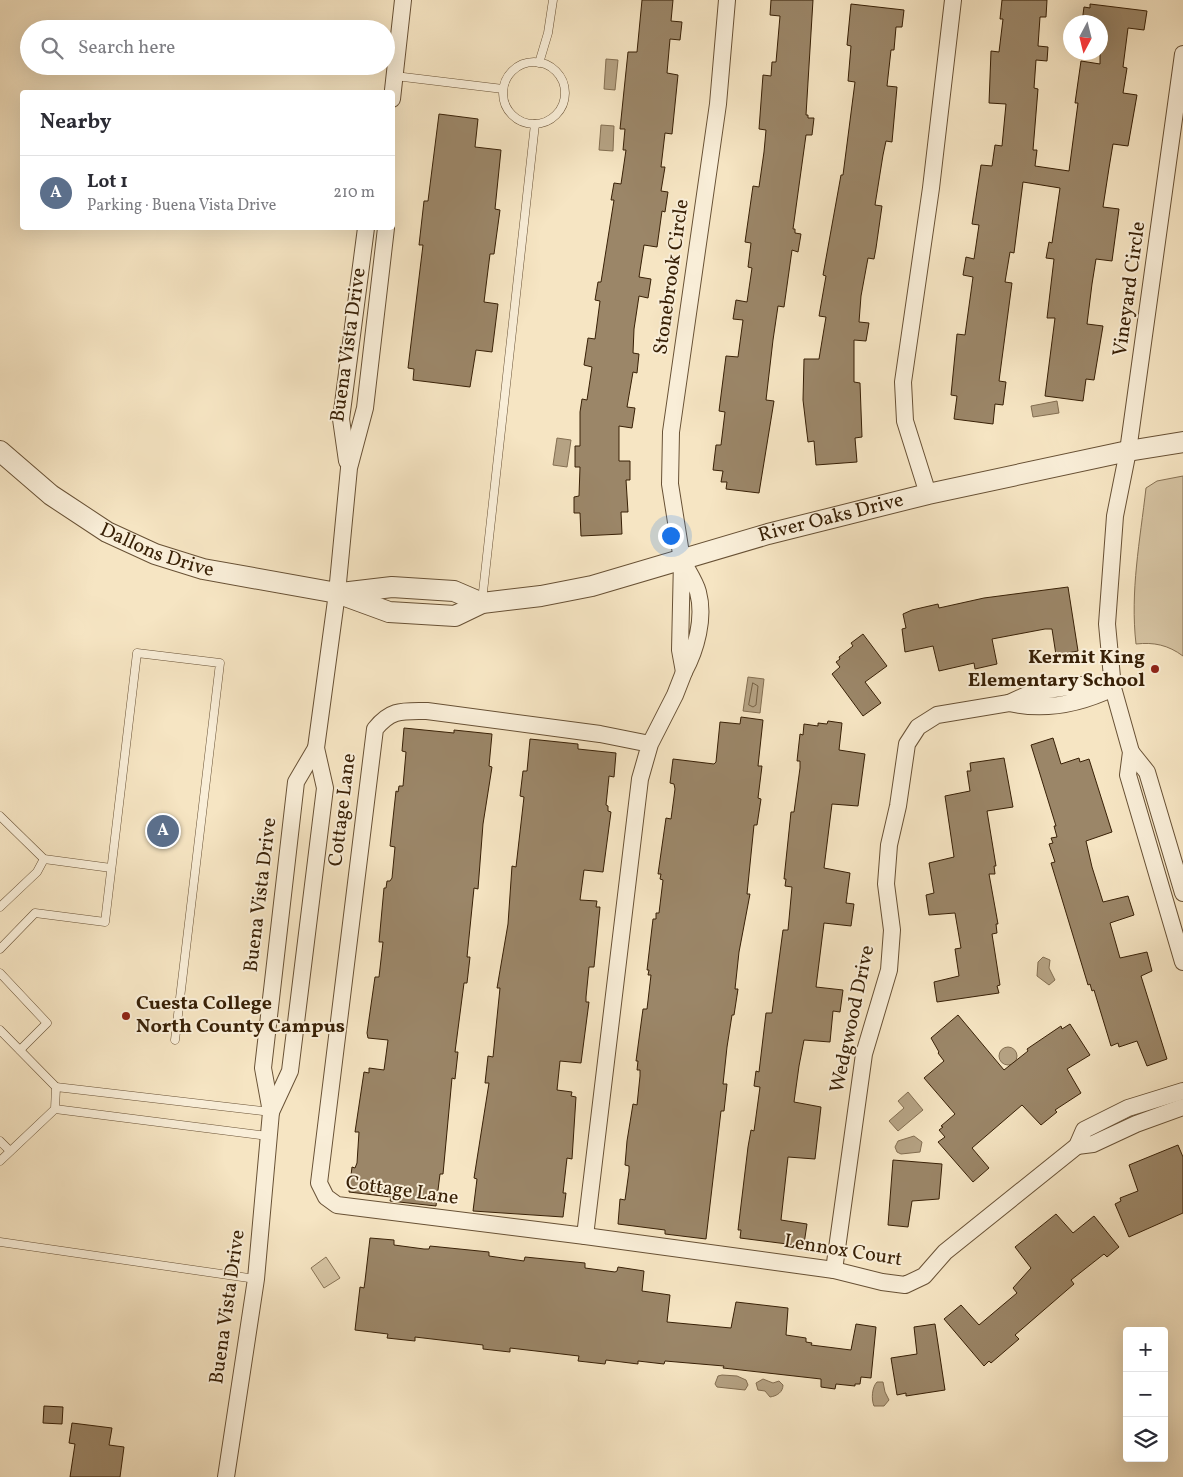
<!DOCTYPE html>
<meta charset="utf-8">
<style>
:root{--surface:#fff;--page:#f7f7f7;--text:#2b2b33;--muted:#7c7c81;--line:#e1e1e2;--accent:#db2777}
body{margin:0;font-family:Vollkorn,serif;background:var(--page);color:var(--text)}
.controls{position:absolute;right:15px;bottom:15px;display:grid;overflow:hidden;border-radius:5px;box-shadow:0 5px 20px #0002}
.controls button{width:45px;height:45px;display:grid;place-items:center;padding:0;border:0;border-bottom:1px solid var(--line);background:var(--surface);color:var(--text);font:25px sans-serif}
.compass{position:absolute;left:1063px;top:15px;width:45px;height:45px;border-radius:50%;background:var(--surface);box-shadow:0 5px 20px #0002;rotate:187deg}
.you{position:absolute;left:670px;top:535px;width:18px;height:18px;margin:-12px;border:4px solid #fff;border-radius:50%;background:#1a73e8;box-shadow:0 0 0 8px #1a73e833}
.badge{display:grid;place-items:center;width:32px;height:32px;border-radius:50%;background:var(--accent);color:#fff;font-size:16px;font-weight:700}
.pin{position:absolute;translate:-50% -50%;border:2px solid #fff;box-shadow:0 1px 5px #0006}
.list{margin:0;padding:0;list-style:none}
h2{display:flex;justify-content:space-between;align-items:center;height:65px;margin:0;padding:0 20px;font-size:21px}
h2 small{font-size:16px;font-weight:400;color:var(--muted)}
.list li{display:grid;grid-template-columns:32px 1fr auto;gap:15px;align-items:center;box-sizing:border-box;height:75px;padding:0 20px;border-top:1px solid var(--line)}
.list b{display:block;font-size:19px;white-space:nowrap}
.list p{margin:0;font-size:16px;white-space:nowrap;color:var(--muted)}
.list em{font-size:16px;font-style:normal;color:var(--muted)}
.icon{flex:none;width:28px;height:28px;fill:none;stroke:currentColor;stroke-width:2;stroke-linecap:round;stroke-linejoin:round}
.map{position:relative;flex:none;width:1183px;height:1477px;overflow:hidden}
.search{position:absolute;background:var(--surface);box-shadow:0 5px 20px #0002;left:20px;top:20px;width:375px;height:55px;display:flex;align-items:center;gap:12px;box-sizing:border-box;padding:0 18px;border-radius:28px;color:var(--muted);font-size:19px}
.panel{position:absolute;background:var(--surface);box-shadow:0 5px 20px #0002;left:20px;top:90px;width:375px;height:140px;border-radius:5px}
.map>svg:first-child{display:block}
.green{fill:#d6c4a3;stroke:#877254}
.water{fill:#b5a283;stroke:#836e51}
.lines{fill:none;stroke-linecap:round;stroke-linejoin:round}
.shore{stroke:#766144;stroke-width:1}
.building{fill:#9b8668;stroke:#382006}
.service-casing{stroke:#685135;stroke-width:9}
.minor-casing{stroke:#685135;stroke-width:18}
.tertiary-casing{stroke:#685135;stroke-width:22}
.service{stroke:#f9eed8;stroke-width:8}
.minor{stroke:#f9eed8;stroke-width:16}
.tertiary{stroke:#f9eed8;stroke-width:20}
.poi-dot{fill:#8f2418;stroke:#f9eed8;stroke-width:2}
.labels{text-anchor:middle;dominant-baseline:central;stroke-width:4;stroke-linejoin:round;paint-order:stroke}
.street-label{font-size:20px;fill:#382006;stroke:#f9eed8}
.poi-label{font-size:20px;font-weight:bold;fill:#382006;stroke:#f9eed8;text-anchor:end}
</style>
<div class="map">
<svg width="1183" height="1477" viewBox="0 0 1183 1477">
<rect width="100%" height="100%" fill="#f6e5c3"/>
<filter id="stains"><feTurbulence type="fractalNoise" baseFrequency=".004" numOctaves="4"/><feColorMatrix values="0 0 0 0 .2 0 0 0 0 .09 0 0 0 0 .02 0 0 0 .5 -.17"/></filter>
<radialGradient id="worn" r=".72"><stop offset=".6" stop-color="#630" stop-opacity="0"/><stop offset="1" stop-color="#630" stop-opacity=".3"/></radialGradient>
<g class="green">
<path d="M1183,476v180c-15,-11 -29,-14 -47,-12 -6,-53 4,-103 10,-156l11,-7z"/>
<path d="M326,1257l14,21 -16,10 -13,-20z"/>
</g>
<g class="water">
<path d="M606,59l12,1 -3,30 -11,-1z"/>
<path d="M601,125l13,1 -1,25 -14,-1z"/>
<path d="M1057,401l2,12 -26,4 -2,-11z"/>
<path d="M557,438l14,2 -4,27 -14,-2z"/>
<path d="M748,677l16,2 -4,34 -17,-2z"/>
<path d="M1043,957l7,3 -1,8 6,12 -6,5 -12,-9 1,-14z"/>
<circle cx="1008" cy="1056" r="9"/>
<path d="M908,1092l15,18 -25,21 -9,-10 15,-13 -6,-7z"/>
<path d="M914,1136l8,6 -2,10 -19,2 -4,-2 -2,-5 3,-6z"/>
<path d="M722,1375l15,1 9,4 2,5 -3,5 -28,-3 -2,-3 3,-8z"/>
<path d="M763,1379l10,4 6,-2 4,4c0,7 -6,11 -13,12l-5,-6 -7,-1 -2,-7z"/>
<path d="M877,1382h6l2,10 4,8 -5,6h-10c-3,-7 -2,-19 3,-24z"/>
</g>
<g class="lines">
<path class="shore" d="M753,683l5,3 -2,19 -3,2 -4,-2z"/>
</g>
<g class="building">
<path d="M642,0h31l-2,21 11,1 -2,18 -10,-1 -3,34 11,2 -6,59 -7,-1 -4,34h4l-4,24 7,1 -3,20 -3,-1 -5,36 -13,-2 -5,32 12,2 -3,19 -9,-2 -5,33 -1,24 6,1 -2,19 -4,-1 -6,35 8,1 -3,20 -13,-2v35h11v19h-4l2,32h-7l1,22 -41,2 -1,-23h-6v-16l5,-1 1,-29h-5v-21h5v-34l2,-13 5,1 5,-33 -8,-2 4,-27 7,1 5,-38 -5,-1 3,-18h3l13,-82h-3l3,-17 7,1 5,-34h-3l2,-21h-5l8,-77h9z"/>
<path d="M771,0h42l-7,115h2v3h6l-2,17h-6l-13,94h2v4l6,1 -3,18 -6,-2 -8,57 -6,-1 -5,34 -7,60 8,1 -15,92 -33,-4 1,-7h-6l2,-11 -10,-1 3,-25h5l4,-33 -6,-1 7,-55 12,1 5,-37 -10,-1 3,-19 11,2 5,-34 -4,-1 3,-24 -6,-1 8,-56 6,1 5,-35 2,-22 -7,-1 4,-54 8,1 1,-14h4l4,-46 -10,-1z"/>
<path d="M1002,0h45l-1,17h-6l-2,29 10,1 -1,14 -11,-1 -2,28 4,1 -5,61h4l-2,16 34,5 9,-68h-3l6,-42 19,3v-42h-18l2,-15 6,1v-4l57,7 -3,19 -16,-2 -5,39 4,1 -4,25 14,2 -9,51 -15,-2 -4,24 -6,39 16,2 -7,52 -16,-2 -4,25 -5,40 16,2 -9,54 -8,-1 -3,22 -38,-5 10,-78h-8l7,-59 -8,-1 3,-16 3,1 8,-55 -37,-6 -9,71 -4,-1 -5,30 7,1 -13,98 7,1 -3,23 -8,-1 -2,20 -39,-5 3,-23 -6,-1 6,-61 8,1 8,-58 -10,-2 3,-18 8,2 5,-34 -7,-1 9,-59 11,1 3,-21 7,1 4,-42 -17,-1 2,-52 8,1 4,-33h-3z"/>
<path d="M851,4l53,6 -2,17h-6l-2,23h-3l-4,36 10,1 -5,55 -6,-1 -3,14 -8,50 7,1 -6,42 -2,11 -6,-1 -7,38 -2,26 10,1 -3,18 -12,-1v42l6,1 2,54 -7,1 2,24 -41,3 -2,-24 -6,1 -5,-42 1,-41h15l7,-42 -7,-1 7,-40 -3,-1 18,-100h2l12,-93 -7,-1 3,-35 -4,-1z"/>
<path d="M439,114l39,5 -3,28 26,3 -6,59 5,1 -6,44h-4l-6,48 14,2 -6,48 -16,-2 -6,37 -57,-7 1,-11 -6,-1 15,-123h-4l5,-44h4z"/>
<path d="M1068,587l10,64 -22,4 -4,-26h-7l-53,10 5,25 -22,5 -1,-6 -35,8 -6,-25 -28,6 -3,-23 4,-1 -3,-14 9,-4 26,-6 1,4 45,-10z"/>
<path d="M863,634l24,32 -22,16 16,21 -18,13 -31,-42 8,-7 -4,-5 4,-3 -1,-2 14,-11 -2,-3z"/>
<path d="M741,717l22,3 -5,46h4l-4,32 3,1 -4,26h-3l-7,69h3l-11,58 -4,37h3l-4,26h-2l-5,32 -4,37h4l-3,27h-3l-15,128 -41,-5v-4l-47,-6 2,-25 5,1 4,-29v-5l-4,-1 2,-24 6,-37 4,1 3,-29v-6h-3l1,-9h-2l7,-52h4l4,-34h-3l1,-5h-2l6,-51h3v-6h3l4,-33 -3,-1 1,-5h-3l8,-56 5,1 4,-30 -1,-5 -4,-1 3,-24 41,5 2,-2 4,-40 20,2z"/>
<path d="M828,721l14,2 -3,27 26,4 -7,52 -26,-2 -8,64 26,5 -4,30 8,1 -3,22 -27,-3 -8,64 27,3 -3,22 -7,-1 -3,31 -26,-2 -5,26 -5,36 27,5 -6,52 -27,-2 -7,63 26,4 -3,20 -9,1 -55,-7 1,-8h-3l10,-83 3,-17 3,1 6,-44 -6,-1 2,-15 3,1 7,-59h6l11,-83h5l4,-43 -7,-1 1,-7h-2l7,-67h3l6,-44v-7h-3l3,-27 3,1 1,-11 14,2v-3l9,1z"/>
<path d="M404,728l50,5v-3l38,4 -3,32 3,1 -9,57 -5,65 -4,-1 -7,69h3l-3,26h-3l-9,69h3l-3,27 -3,-1 -9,96h-3l-4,32 -46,-5 1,-4 -42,-5 3,-25 3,1 2,-5 2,-31h-4l9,-60 5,1v-5l15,2 4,-30 -20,-2 -1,-5 8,-56h4l4,-35h-4l5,-54h2l1,-7h3l2,-3 3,-31 -5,-1 6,-55 2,1 1,-6h4l3,-34 -4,-1z"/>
<path d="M1053,738l8,26 18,-6 1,4 9,-3 23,73 -26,9 6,26 11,35 25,-6 6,19 -24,8 10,35 27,-6 5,19 -11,5 26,83 -20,7 -10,-25 -18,6 -1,-4 -7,3 -17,-56 -2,1 -2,-7 -2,1 -37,-122 4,-1 -6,-18 4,-1 -2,-5 6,-1 -3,-11h2l-25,-81z"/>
<path d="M530,739l48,5v5l38,4 -2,24 -5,-1 -3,29 2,1v5l3,1 -8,60 -19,-2 -4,30 17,1 -1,6h4l-6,60h-5l-3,30v5h3l-8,61 -21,-2 -3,29 15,2 -1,4 5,1 -4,62 -5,-1 -4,35h3l-3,24 -90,-6 4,-32 -3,-1 15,-95h-4l3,-27 5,1 7,-69h-3l11,-64 4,-58 4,1 8,-70 -4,-1 3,-25h4z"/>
<path d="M1004,758l9,49 -26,4 9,55h-2l1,8h-6l9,50h-2l1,9 -5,1 8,51 -3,1 2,7 -62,9 -3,-20 25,-6 -4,-27 6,-1 -6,-35 -26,2 -3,-20 8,-2 -5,-30 25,-6 -9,-61 25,-5 -3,-20h4l-1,-8z"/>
<path d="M958,1015l46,55 24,-19 -1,-2 34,-23 1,3 8,-5 20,31 -23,14 14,24 -26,17 2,2 -16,13 -19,-20 -50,43 17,20 -16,14 -35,-40 7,-5 -6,-7 4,-3 -2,-1 14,-12 -31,-36 20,-17 -6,-8 1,-1 -8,-14z"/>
<path d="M1178,1145l5,12v56l-54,24 -14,-33 6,-3 -1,-3 18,-7 -9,-26z"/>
<path d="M893,1160l49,4 -3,35 -27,2 -4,26 -20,-2z"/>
<path d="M1056,1214l17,19 21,-17 25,31 -12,10 -3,-3 -33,26 3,4 -59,51 4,4 -28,24 -2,-2 -5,5 -40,-47 17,-14 18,20 38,-32 -4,-5 18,-20 -16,-21z"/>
<path d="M370,1238l24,2v5l30,4h5l1,-3 59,6v4l35,5 1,-4 60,6v5l30,4 2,-1 1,-4 26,4 -2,20 28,4 -3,27 64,6 5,-26 52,6 -2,27 20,3v4l6,1 -1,2 40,5 5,-26 20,3 -5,51 -10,-1 -1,7h-5v2l-19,-2 -1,5 -14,-2v-8l-98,-11 1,-2 -59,-5 -1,3 -26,-3v3l-32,-4 -1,4 -27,-3 1,-5 -69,-8v4l-27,-3v-4l-68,-8v4l-28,-3 1,-4 -33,-4 5,-43 4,1 1,-7z"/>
<path d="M935,1324l10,66 -39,6v-3l-9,2 -6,-37 26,-4 -3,-27z"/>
<path d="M44,1406l19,1 -1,17 -19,-1z"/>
<path d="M72,1423l40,5 -3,17 15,2 -4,30h-50l5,-33 -6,-1z"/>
</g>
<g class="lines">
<g class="service-casing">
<g id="service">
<circle cx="534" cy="93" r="31"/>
<path d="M539,63l9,-30 5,-33"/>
<path d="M395,76l108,13"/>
<path d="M482,601l53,-477"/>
<path d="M0,816l44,43 67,9"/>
<path d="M0,907l37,-35 7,-13"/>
<path d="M0,949l35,-36 70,9 32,-269 83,10 -45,377"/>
<path d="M0,973l47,50 -27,27"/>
<path d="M0,1030l56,57"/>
<path d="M55,1109l213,27"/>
<path d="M0,1141l10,10"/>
<path d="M0,1161l55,-52 1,-22 215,25"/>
<path d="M0,1242l256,37"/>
</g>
</g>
<g class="minor-casing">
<g id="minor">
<path d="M1183,54l-55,397 -13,65 -8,108 6,64 18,64 -3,23 55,187"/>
<path d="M392,99l11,-99"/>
<path d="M347,461l-6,-42 25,-191"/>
<path d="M928,494l-23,-73 -2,-39 28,-194 22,-188"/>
<path d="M682,560c5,10 13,21 16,32 7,26 -2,58 -14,80l-4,-22 2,-90 -12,-76 1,-52 47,-328 9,-104"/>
<path d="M1082,685l31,3c-33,16 -68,23 -104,15l24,-11z"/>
<path d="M650,744l-50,-10 -173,-23c-25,0 -36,-2 -52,18l-56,454 7,14 11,8 248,31 55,-457 10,-35 25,-49 9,-23"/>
<path d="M1131,752l16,20 36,121"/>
<path d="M271,1112l19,-41 35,-283 -9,-40 21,-155 12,-125 16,-60 21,-180"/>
<path d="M1077,1146l16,-2 43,-20 47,-17"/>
<path d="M585,1236l249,34 48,12 23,3 19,-9 21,-24 132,-106 7,-16 44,-22 55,-17"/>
<path d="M834,1270l30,-216 25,-84 3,-40 -6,-46 3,-39 9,-39 9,-62 11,-17 19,-12 72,-12"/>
<path d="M226,1477l30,-198 15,-167 -8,-44 33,-286 20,-34"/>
</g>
</g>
<g class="tertiary-casing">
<g id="tertiary">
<path id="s1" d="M0,451l51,44 56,37 48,22 48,15 134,24 52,19 66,4 27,-13 59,-7 51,-10 176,-52 160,-40 200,-43 55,-9"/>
<path d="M341,593l51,-6 62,4 28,12"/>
</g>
</g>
<use href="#service" class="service"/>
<use href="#minor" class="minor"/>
<use href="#tertiary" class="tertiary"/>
</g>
<g class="poi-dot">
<circle cx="1155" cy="669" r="5"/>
<circle cx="126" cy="1016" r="5"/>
</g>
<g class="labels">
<g class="street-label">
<text transform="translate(672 277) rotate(-82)">Stonebrook Circle</text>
<text transform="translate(1130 289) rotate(-82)">Vineyard Circle</text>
<text transform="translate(349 345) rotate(-82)">Buena Vista Drive</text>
<text stroke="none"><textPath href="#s1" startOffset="885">River Oaks Drive</textPath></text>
<text stroke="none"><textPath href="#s1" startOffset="188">Dallons Drive</textPath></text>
<text transform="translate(343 810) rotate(-83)">Cottage Lane</text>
<text transform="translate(261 895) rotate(-83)">Buena Vista Drive</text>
<text transform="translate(853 1019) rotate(-78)">Wedgwood Drive</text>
<text transform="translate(402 1191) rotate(8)">Cottage Lane</text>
<text transform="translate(843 1251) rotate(9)">Lennox Court</text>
<text transform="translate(228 1307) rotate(-82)">Buena Vista Drive</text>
</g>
<g class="poi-label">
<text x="1145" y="658">Kermit King<tspan x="1145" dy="23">Elementary School</tspan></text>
<text x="136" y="1004" text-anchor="start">Cuesta College<tspan x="136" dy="23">North County Campus</tspan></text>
</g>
</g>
<rect width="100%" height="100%" filter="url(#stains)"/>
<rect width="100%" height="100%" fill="url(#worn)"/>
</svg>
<div class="controls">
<button>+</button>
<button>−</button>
<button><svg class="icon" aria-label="layers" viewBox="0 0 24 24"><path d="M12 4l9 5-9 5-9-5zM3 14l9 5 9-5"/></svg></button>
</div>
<svg class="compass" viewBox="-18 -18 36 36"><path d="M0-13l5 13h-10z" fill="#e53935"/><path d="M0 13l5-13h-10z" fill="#7c7c81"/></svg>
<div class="you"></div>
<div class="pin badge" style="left:163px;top:831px;background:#5c6f8a">A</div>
<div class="search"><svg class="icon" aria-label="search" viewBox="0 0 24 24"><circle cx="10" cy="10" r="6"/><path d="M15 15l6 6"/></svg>Search here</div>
<section class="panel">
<h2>Nearby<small></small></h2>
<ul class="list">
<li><span class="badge" style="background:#5c6f8a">A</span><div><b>Lot 1</b><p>Parking · Buena Vista Drive</p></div><em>210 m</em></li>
</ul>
</section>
</div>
